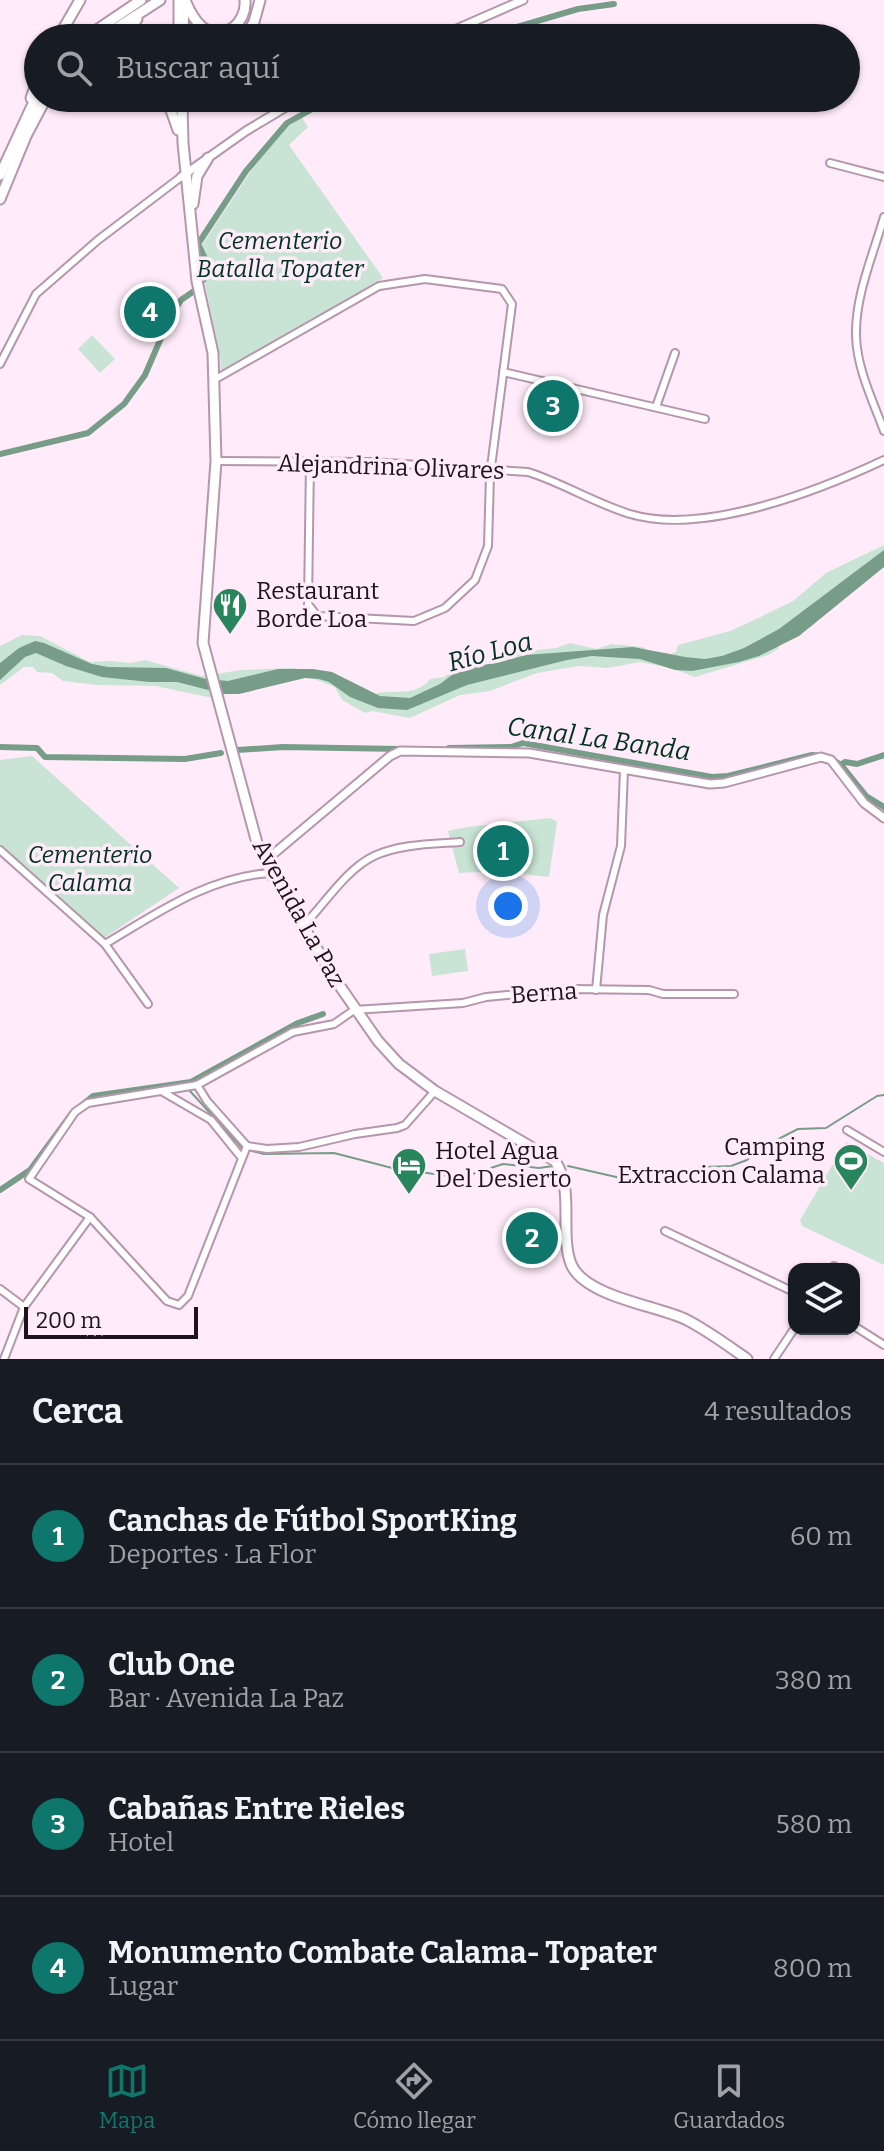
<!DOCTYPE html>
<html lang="es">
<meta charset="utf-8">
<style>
:root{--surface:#171b24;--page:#20242c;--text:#f1f3f6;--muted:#9ea1a6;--line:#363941;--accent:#0f766e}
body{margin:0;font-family:Bitter,serif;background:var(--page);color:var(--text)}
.controls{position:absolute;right:24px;bottom:24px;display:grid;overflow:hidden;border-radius:16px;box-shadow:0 2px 6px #0004}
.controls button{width:72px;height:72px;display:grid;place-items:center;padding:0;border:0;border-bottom:2px solid var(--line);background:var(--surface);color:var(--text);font:40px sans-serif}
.scale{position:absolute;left:24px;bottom:20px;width:174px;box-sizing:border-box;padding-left:8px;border:4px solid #1e131b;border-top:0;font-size:22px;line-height:28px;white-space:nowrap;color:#1e131b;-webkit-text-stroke:6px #ffebf9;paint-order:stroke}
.you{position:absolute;left:508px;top:906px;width:28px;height:28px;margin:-20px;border:6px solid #fff;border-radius:50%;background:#1a73e8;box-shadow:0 0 0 12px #1a73e833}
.badge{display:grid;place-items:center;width:52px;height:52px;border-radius:50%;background:var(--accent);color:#fff;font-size:26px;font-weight:700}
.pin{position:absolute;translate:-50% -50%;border:4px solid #fff;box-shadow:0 2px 8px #0006}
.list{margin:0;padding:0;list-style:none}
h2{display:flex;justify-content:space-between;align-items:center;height:104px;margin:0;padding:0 32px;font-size:34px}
h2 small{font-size:26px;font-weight:400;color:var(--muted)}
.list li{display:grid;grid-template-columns:52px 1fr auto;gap:24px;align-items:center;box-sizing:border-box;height:144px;padding:0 32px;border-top:2px solid var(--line)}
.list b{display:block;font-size:30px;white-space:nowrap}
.list p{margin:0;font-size:26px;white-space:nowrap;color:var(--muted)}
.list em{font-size:26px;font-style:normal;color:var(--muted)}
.icon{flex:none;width:44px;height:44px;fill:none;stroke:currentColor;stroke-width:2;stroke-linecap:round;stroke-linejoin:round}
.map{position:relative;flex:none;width:884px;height:1359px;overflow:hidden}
.search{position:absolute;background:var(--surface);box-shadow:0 2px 6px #0004;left:24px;right:24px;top:24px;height:88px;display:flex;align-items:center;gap:20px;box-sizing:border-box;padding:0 28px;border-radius:44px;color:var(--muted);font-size:30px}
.sheet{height:680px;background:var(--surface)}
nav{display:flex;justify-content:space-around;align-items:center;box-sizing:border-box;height:112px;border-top:2px solid var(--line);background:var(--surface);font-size:22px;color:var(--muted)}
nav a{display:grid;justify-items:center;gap:4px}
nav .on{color:var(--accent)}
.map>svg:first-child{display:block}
.green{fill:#c9e4d4}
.water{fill:#779d88}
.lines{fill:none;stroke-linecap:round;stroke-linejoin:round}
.stream{stroke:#779d88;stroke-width:2}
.canal{stroke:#779d88;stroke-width:6}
.minor-casing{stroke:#b596ac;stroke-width:10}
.tertiary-casing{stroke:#b596ac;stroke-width:11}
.primary-casing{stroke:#b596ac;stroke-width:13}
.trunk-casing{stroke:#b596ac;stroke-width:13}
.minor{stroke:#fff;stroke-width:6}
.tertiary{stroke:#fff;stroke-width:7}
.primary{stroke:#fff;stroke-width:9}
.trunk{stroke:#fff;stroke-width:9}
.labels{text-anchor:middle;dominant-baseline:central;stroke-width:7;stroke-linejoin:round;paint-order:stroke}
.park-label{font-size:24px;font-style:italic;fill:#00341e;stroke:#ffebf9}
.street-label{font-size:24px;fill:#1e131b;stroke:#ffebf9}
.poi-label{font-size:24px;fill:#1e131b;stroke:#ffebf9;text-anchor:start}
.water-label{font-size:26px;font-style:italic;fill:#00331e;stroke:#ffebf9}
</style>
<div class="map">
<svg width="884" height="1359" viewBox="0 0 884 1359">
<rect width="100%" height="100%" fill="#ffebf9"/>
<g class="green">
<path d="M300,115l8,12 -19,18 94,133 -162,95 -1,-17 -22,-105 72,-109z"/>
<path d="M92,335l23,24 -15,14 -22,-24z"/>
<path d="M884,545v14l-72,67 -32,17 -2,6 -10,6 -73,22 -24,-9 -31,-6 -32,6 -29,-2 -42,7 -47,18 -30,4 -50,23 -38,-7 -7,2 -23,-13 -7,-13 -37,-14 -85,25 -58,-12 -58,-1 -34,-4 -11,-8 -15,-1 -4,-5h-9l-24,18v-39l22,-11 18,1 50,26 21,-1 20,2 14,-3 57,16 40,-6 50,-2 23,4 13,-1 23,16 5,-2 7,7 9,3c19,-8 43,4 58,-16l14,-2 10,-7 50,-9 16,-9 36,-4 14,-5 27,6 14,-5 32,3 5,4 23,3 5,-2 2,-7 52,-14 24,-11 39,-19 33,-28z"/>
<path d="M32,756l147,132 -78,52 -101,-94v-86z"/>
<path d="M551,818l6,4 -8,55 -48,-6 -42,2 -11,-42 19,-4z"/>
<path d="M465,949l3,22 -36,5 -3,-22z"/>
<path d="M846,1142l38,21v102l-82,-39 -2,-6z"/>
</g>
<path class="water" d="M884,550v17l-85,69 -40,20 -20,6 -47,9 -17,-1 -35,-11 -48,-3 -25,4 -100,25 -60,25 -29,-2 -28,-11 -21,-15 -10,-3 -14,-1 -66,16h-15l-47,-12h-28l-47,-5 -36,-11 -30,-13 -11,4 -25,23v-17l19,-15 16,-7 9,2 48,21 16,3 58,1 40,11 22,2 50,-12h35l19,3 48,24 30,2 30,-14 21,-16 36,-5 29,-8 107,-8 52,10 20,2 17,-3 22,-8 35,-19z"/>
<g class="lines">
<g class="stream">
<path d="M189,1090l54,59"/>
<path d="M248,1150l16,4 70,-1 62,16 54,7"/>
<path d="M568,1166l57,13 79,-12 27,-1 16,-6 12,-11 39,-20 28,-1 51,-32 7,-1"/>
<path d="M466,1176l37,-12 36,4 14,-2"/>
</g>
<g class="canal">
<path d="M480,38l98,-29 36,-5"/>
<path d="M202,281l9,-10 -13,-27 48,-73 41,-48 45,-25"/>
<path d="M0,454l88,-21 36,-29 21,-29 25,-58 11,-17 13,-9"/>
<path d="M0,747l37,1 8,9 140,2 36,-6"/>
<path d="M449,748l62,-1 12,-4 189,34 16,-1 84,-21 11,1"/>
<path d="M237,750l46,-3 118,2"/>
<path d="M833,760l8,5 25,31 18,11"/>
<path d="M841,765l4,-3 12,2 27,-9"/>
<path d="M0,1190l30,-20 42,-57 21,-17 98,-14 107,-59 25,-9"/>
</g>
<g class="minor-casing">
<g id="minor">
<path d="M830,163l54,14"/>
<path d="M884,217c-11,38 -29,79 -28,119 1,33 17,65 28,95"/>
<path d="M0,364l36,-70 62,-54 83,-63"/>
<path d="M503,372l202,47"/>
<path d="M214,380l165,-94 46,-7 77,10 10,15 -22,171 -2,71 -13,34 -30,28 -31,13 -97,-5 -9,-12 2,-141"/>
<path d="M656,407l19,-54"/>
<path d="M216,461l155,1 157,10c35,11 66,31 102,42 73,22 188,-23 254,-54"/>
<path d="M0,850l105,94 43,60"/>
<path d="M303,926c22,-22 42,-56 71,-70 25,-12 59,-12 86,-14"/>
<path d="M105,944c52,-31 105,-68 166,-71"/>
<path d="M596,990l7,-75 18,-69 3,-76"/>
<path d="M197,1085l10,16 40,45 20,3 32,-2 56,-13 42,-6 8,-3 30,-34"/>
<path d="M163,1092l48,28 30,37"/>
<path d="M847,1130l37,22"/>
<path d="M90,1217l77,84 12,4 9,-9 59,-150"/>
<path d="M665,1231l129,61"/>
<path d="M832,1269l2,-3"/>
<path d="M0,1289l24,18"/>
<path d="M854,1326l30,19"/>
<path d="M4,1359l20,-52 66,-90 -61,-38 46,-67 13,-9 109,-18 96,-53 41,-8 20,-14 109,-7 23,-6 86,-8 77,1 14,4h71"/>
<path d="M774,1359l20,-30"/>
</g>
</g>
<g class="tertiary-casing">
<g id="tertiary">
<path d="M436,38l87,-38"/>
<path d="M181,177l65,-46 55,-33"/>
<path d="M265,861l125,-105 10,-5 129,2 181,31 14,-1 97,-26 10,3 33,43 20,15"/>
</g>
</g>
<g class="primary-casing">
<g id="primary">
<path d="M183,35l1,-35"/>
<path d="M182,105l1,38 14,138 16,72 3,108 -13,182 54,200 14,30 66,109 41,59 21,23 36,27 120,70c20,29 4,71 16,103 13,32 83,41 114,55 22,11 42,26 62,40"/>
<path d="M193,204l4,-28 11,-18"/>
</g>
</g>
<g class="trunk-casing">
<g id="trunk">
<path d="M179,0v38"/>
<path d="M185,0c4,10 9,20 17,27 22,16 45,-4 43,-27"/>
<path d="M58,38l22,-38"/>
<path d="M85,38l56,-38"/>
<path d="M101,38l59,-38"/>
<path d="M123,38l14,-19"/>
<path d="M245,38l9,-16 6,-22"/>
<path d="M31,98l7,-19"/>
<path d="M162,98l9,12 7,20"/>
<path d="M182,112l4,-14"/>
<path d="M0,175l38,-82"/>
<path d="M0,199l26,-63 20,-38"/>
</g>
</g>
<use href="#minor" class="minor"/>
<use href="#tertiary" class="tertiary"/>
<use href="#primary" class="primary"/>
<use href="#trunk" class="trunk"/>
</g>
<defs>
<g id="restaurant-pin" transform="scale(1.8)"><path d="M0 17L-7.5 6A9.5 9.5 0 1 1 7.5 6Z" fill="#29855c" stroke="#ffebf9"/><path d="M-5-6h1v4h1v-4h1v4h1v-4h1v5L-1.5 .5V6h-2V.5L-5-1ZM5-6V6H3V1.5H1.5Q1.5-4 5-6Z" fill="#fff"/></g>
<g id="stadium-pin" transform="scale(1.8)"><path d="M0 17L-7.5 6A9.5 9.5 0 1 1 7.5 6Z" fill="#29855c" stroke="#ffebf9"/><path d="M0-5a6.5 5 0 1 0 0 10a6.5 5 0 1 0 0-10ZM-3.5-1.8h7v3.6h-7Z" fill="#fff"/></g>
<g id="hotel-pin" transform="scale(1.8)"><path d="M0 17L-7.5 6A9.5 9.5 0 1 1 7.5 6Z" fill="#29855c" stroke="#ffebf9"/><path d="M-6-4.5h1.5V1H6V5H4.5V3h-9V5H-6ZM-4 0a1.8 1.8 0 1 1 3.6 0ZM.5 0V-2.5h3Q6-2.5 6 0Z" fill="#fff"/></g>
</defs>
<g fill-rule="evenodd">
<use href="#restaurant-pin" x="230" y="605"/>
<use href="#stadium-pin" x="851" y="1161"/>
<use href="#hotel-pin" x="409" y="1165"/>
</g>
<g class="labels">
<g class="park-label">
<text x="280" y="241">Cementerio<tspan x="280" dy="28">Batalla Topater</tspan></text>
<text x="90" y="855">Cementerio<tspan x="90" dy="28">Calama</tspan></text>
</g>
<g class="street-label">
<text transform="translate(391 467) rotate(2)">Alejandrina Olivares</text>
<text transform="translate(299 913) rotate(61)">Avenida La Paz</text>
<text transform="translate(544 993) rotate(-4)">Berna</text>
</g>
<g class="poi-label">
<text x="256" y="591">Restaurant<tspan x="256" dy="28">Borde Loa</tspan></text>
<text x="825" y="1147" text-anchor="end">Camping<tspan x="825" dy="28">Extraccion Calama</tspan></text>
<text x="435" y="1151">Hotel Agua<tspan x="435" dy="28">Del Desierto</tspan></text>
</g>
<g class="water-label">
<text transform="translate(490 652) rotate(-15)">Río Loa</text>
<text transform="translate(599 739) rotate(8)">Canal La Banda</text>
</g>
</g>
</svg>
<div class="controls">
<button><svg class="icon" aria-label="layers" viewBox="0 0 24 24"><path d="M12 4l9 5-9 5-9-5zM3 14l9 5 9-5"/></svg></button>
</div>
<div class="scale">200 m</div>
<div class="you"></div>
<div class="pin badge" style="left:503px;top:851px">1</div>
<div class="pin badge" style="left:532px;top:1238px">2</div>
<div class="pin badge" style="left:553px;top:406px">3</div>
<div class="pin badge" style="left:150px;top:312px">4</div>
<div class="search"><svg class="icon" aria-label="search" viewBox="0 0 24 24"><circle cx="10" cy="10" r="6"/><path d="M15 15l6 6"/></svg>Buscar aquí</div>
</div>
<section class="sheet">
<h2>Cerca<small>4 resultados</small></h2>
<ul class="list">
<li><span class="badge">1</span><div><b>Canchas de Fútbol SportKing</b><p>Deportes · La Flor</p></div><em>60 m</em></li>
<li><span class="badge">2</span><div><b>Club One</b><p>Bar · Avenida La Paz</p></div><em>380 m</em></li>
<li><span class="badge">3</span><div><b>Cabañas Entre Rieles</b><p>Hotel</p></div><em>580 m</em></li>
<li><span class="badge">4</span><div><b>Monumento Combate Calama- Topater</b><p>Lugar</p></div><em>800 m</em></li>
</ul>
</section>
<nav>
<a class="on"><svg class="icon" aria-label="map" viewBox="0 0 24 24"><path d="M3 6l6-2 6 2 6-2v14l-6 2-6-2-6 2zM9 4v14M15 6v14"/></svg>Mapa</a>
<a><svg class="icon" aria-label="directions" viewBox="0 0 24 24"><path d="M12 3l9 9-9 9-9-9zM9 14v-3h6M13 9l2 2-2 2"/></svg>Cómo llegar</a>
<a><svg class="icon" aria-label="saved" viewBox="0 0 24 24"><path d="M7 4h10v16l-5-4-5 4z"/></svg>Guardados</a>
</nav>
